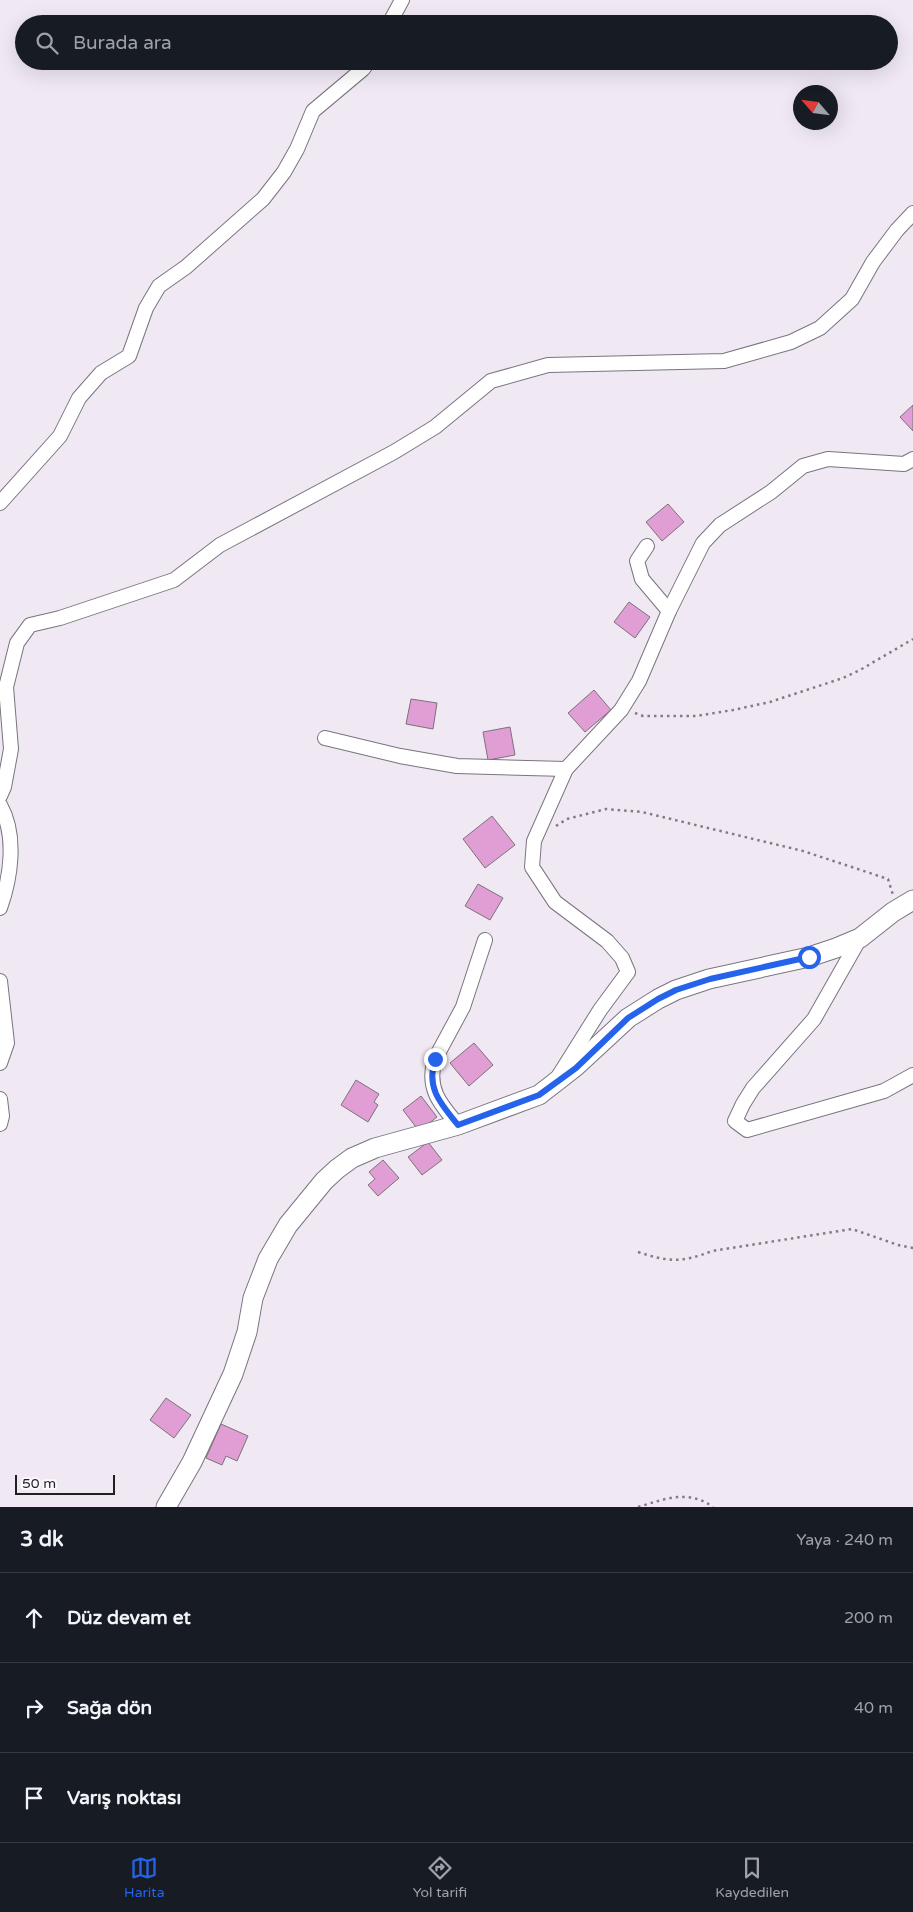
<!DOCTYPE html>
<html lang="tr">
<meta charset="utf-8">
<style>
:root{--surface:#171b24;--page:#242831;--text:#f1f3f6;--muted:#9ea1a6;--line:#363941;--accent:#2563eb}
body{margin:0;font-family:"Varela Round",sans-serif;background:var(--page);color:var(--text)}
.compass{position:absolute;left:793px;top:85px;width:45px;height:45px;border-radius:50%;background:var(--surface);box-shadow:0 5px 20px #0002;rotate:298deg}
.scale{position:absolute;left:15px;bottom:12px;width:100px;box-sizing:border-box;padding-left:5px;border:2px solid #211f23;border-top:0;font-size:14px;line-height:18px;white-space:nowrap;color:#211f23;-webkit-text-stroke:4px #fbf8fe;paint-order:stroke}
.stop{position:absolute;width:15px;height:15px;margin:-11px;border:4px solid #2563eb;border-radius:50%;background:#fff}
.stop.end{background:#2563eb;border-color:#fff;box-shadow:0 1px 5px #0008}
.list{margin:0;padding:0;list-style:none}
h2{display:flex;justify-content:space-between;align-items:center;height:65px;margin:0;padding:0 20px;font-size:21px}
h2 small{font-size:16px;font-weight:400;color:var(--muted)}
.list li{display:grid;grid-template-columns:32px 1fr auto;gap:15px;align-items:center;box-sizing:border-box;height:90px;padding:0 20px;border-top:1px solid var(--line)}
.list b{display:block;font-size:19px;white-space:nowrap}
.list em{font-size:16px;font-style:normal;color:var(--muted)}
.icon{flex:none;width:28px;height:28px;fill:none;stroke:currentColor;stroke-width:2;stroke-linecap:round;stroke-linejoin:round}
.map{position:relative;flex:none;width:913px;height:1507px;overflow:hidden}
.search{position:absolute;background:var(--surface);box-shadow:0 5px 20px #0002;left:15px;right:15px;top:15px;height:55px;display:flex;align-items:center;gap:12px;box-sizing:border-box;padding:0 18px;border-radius:28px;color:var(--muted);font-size:19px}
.sheet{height:335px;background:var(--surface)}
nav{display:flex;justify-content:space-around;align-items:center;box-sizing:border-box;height:70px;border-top:1px solid var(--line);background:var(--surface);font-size:14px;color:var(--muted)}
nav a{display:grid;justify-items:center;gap:2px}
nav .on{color:var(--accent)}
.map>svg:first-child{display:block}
.building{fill:#e19ed5;stroke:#7b7279}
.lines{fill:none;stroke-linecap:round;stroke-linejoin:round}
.street-casing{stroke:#7a747e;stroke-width:16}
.secondary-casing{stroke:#7a747e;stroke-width:21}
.path{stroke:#807c83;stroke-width:2.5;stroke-dasharray:2.5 4;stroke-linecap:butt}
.street{stroke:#fff;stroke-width:14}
.secondary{stroke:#fff;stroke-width:19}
.route{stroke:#2563eb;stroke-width:6}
</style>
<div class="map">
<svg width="913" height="1507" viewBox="0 0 913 1507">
<rect width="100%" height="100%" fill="#f0e9f4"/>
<g class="building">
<path d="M913,405v26l-13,-14z"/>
<path d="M668,504l16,18 -22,19 -16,-19z"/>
<path d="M629,602l21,15 -15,21 -21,-16z"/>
<path d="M594,690l17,20 -26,22 -17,-19z"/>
<path d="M411,699l26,4 -4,26 -27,-5z"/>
<path d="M510,727l5,28 -27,5 -5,-28z"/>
<path d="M492,816l23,29 -30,23 -22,-29z"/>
<path d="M478,884l25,14 -13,22 -25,-14z"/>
<path d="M474,1043l19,22 -24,21 -19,-23z"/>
<path d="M356,1080l23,14 -5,8 4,3 -10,17 -27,-17z"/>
<path d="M421,1096l16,21 -18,14 -16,-21z"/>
<path d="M428,1142l14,18 -20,15 -14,-18z"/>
<path d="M383,1160l16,18 -21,18 -10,-11 7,-6 -6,-7z"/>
<path d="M166,1398l25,17 -17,23 -24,-18z"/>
<path d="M221,1424l27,12 -11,25 -11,-5 -4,9 -16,-7z"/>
</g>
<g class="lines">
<g class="street-casing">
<g id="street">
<path d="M389,24l13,-24"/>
<path d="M0,503l60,-67 19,-38 22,-25 28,-17 17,-48 13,-22 27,-19 77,-68 21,-27 13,-23 16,-38 50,-42 6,-8"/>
<path d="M647,546l-10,15 5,18 27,32"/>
<path d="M325,738l75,18 57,10 109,3"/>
<path d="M0,796l4,-9 7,-38 -5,-62 11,-44 13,-18 30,-7 114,-38 46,-35 174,-93 41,-25 56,-46 57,-16 176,-4 67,-19 29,-14 32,-29 21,-37 24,-32 16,-17"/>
<path d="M0,805c17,30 11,72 0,103"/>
<path d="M860,938l-46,81 -61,69 -10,16 -8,17 12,9 137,-39 29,-16"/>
<path d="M0,981l7,62 -7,20"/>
<path d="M558,1077l42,-67 28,-38 -6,-14 -15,-17 -52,-39 -23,-35 2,-26 32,-72 55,-59 18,-29 30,-70 34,-68 17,-18 51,-33 32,-26 25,-7 76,5 9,-5"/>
<path d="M0,1099l2,17 -2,8"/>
<path d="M458,1125c-18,-21 -32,-37 -23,-66l28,-52 22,-67"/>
</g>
</g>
<g class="secondary-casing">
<path id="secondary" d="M166,1507l26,-45 41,-88 14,-42 6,-34 15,-39 20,-34 36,-44 13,-12 15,-11 23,-10 83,-23 81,-30 36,-28 53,-49 30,-19 18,-9 33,-11 100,-22 27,-9 24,-10 33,-26 20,-12"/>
</g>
<g class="path">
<path d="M635,713l8,3h53l37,-6 37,-8 73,-24 17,-8 53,-31"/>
<path d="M556,826l11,-7 39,-10 36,3 161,39 85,28 5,16"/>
<path d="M638,1252c30,10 44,11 74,-1l140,-22 46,16 15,3"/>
<path d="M638,1507c27,-8 50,-18 75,0"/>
</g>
<use href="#street" class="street"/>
<use href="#secondary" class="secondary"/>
</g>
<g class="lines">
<path class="route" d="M435,1059c-9,29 5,44 23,66l81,-30 37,-27 52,-50 30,-19 18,-9 34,-11 99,-22"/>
</g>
</svg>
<svg class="compass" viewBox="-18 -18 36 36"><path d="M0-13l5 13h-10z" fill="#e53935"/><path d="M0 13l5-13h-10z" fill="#9ea1a6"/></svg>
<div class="scale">50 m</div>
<div class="stop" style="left:809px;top:957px"></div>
<div class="stop end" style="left:435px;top:1059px"></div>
<div class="search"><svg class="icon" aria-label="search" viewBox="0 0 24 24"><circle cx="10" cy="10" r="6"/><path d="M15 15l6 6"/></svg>Burada ara</div>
</div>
<section class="sheet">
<h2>3 dk<small>Yaya · 240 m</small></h2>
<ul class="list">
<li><svg class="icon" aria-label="ahead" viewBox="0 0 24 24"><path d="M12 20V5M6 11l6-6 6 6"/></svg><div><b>Düz devam et</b></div><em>200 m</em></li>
<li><svg class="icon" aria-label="right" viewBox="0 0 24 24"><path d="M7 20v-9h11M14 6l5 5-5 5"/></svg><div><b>Sağa dön</b></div><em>40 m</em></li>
<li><svg class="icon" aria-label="arrive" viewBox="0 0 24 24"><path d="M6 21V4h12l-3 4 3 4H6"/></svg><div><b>Varış noktası</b></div></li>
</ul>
</section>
<nav>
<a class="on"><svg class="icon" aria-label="map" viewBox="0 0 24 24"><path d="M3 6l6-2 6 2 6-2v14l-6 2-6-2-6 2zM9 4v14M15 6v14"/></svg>Harita</a>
<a><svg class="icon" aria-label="directions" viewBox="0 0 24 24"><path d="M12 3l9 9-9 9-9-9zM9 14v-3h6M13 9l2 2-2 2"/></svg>Yol tarifi</a>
<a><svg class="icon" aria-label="saved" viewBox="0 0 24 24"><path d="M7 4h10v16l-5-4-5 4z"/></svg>Kaydedilen</a>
</nav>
